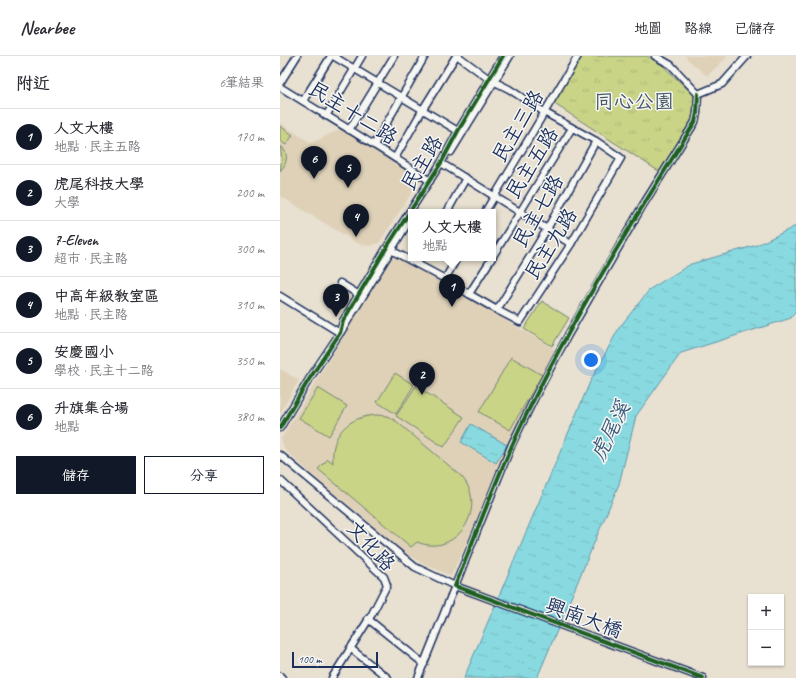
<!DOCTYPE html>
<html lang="zh-TW">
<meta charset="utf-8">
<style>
:root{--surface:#fff;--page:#f7f7f7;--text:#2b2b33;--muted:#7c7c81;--line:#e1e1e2;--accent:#111827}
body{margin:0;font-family:Caveat,"LXGW WenKai TC",sans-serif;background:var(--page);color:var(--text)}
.controls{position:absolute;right:12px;bottom:12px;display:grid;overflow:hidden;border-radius:0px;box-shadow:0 1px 3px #0004}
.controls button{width:36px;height:36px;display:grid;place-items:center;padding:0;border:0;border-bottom:1px solid var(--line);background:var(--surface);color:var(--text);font:20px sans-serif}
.scale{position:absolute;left:12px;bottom:10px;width:86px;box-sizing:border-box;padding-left:4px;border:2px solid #1b2f5e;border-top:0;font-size:11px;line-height:14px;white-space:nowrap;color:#1b2f5e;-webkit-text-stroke:3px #f6f6f2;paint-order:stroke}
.you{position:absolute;left:311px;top:304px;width:14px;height:14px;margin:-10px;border:3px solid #fff;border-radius:50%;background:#1a73e8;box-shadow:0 0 0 6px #1a73e833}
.badge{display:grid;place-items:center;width:26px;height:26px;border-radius:50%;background:var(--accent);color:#fff;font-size:13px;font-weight:700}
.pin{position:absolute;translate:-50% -33px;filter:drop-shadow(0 1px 2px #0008)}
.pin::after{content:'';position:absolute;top:21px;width:14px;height:12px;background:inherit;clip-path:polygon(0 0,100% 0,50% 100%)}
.popup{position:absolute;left:128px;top:153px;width:88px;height:52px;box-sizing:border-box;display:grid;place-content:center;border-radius:0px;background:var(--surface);filter:drop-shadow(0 1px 3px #0005);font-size:13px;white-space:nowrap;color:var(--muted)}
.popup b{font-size:15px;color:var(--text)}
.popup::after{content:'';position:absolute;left:50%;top:100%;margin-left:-8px;border:8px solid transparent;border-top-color:var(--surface)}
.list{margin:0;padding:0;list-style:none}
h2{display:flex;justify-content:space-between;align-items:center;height:52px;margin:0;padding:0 16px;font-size:17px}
h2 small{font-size:13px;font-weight:400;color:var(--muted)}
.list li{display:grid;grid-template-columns:26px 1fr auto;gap:12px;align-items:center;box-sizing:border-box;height:56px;padding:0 16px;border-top:1px solid var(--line)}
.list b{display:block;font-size:15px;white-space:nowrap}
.list p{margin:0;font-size:13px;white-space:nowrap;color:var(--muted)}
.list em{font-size:13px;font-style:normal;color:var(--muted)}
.actions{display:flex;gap:8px;padding:12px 16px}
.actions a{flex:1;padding:9px 0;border:1px solid var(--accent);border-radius:0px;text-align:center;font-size:14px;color:var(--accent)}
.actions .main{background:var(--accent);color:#fff}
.map{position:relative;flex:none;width:516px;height:622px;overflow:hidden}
header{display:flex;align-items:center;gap:24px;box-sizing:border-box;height:56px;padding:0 20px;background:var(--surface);border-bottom:1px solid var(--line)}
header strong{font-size:19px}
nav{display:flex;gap:22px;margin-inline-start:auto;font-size:14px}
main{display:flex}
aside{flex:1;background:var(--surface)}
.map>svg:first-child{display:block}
.built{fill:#ded1b8}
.grass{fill:url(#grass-tufts);stroke:#728272}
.pitch{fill:#c9d487;stroke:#728272}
.water{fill:url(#water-ripples);stroke:#5d96ac}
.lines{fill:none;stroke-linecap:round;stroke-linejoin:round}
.minor-casing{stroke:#1b2f5e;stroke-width:9}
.minor{stroke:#f6f6f2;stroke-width:6}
.cycleway-casing{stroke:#f6f6f2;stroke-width:6}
.cycleway{stroke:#1b5e20;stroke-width:4}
.labels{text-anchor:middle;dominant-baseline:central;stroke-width:3;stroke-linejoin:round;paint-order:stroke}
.park-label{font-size:20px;fill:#465868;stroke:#f6f6f2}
.street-label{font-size:20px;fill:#1b2f5e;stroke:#f6f6f2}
.water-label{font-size:21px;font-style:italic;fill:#365a7e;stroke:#f6f6f2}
</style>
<header>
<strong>Nearbee</strong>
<nav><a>地圖</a><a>路線</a><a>已儲存</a></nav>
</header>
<main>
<aside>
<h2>附近<small>6筆結果</small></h2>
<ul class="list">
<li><span class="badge">1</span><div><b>人文大樓</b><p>地點 · 民主五路</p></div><em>170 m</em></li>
<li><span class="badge">2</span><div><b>虎尾科技大學</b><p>大學</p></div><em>200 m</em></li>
<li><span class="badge">3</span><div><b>7-Eleven</b><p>超市 · 民主路</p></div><em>300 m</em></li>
<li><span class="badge">4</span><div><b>中高年級教室區</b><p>地點 · 民主路</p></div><em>310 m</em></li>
<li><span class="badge">5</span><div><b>安慶國小</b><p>學校 · 民主十二路</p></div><em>350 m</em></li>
<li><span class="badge">6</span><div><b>升旗集合場</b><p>地點</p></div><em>380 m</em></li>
</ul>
<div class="actions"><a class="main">儲存</a><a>分享</a></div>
</aside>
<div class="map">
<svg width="516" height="622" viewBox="0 0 516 622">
<defs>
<pattern id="grass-tufts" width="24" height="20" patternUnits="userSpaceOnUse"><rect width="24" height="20" fill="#c9d487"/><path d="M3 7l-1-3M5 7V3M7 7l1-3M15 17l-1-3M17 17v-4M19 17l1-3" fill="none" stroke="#acb677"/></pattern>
<pattern id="water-ripples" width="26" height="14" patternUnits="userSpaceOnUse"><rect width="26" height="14" fill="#89dae0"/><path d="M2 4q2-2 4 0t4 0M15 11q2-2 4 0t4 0" fill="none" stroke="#76bbc3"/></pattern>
</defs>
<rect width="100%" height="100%" fill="#e8e0d0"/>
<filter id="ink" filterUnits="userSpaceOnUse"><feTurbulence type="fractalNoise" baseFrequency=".025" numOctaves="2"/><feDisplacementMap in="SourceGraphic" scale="8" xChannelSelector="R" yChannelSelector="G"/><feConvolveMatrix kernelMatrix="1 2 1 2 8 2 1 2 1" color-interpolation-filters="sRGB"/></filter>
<g filter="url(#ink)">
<g class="built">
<path d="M404,0h44l-21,20z"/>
<path d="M0,67l31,20 30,-14 65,37 14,14 -41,63 -9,3 -11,-2 -79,-48z"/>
<path d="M114,197l162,97 -105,226 -31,-14 -17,-11 -85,-71 -33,-30 -4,-11z"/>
<path d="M0,313l19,11 -19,33z"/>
</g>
<path class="grass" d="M301,0h66l15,9 32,30 -1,26 -33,51 -107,-69z"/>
<g class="pitch">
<path d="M0,70l13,9 -7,10 -6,-4z"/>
<path d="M0,89c9,8 8,18 0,26l2,-12z"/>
<path d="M262,245l27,17 -17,28 -28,-17z"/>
<path d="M231,301l31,18 -32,55 -31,-18z"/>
<path d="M115,317l19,12 -18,29 -19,-12z"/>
<path d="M136,330l48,31 -20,30 -48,-31z"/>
<path d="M38,332l29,18 -18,30 -30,-18z"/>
<path d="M97,359l10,1 9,5 63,53c32,30 -1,85 -42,68l-6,5 -93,-78 10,-10 5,4c-3,-29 16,-47 44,-48z"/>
</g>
<g class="water">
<path d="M516,170v84l-5,8 -110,35 -45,63 -17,68 -82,194h-73l126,-296 29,-54 31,-39 41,-25 66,-19z"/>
<path d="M191,368l36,21 -11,18 -35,-21z"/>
</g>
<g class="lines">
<g class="minor-casing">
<g id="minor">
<path d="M53,0l125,75"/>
<path d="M178,0l31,23 20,10 35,23 52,29 25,17 -50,86 -51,78 -23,-12"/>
<path d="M375,0l16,9 27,29"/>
<path d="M0,27l17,-27"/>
<path d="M0,31c50,31 101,61 150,94"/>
<path d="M418,38l24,-10 25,-28"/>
<path d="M23,45l28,-45"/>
<path d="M46,60l36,-60"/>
<path d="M69,74l45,-74"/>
<path d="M94,89l51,-89"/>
<path d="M171,96l59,-96"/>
<path d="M115,102l28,-49 33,-53"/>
<path d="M161,107l130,81"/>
<path d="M167,156l19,-34"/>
<path d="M205,156l93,-156"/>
<path d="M109,193l28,15 3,-6"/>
<path d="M213,200l79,-128"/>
<path d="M137,208l28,15 12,-21"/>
<path d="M165,223l24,15 23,-36"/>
<path d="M60,227l21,13"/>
<path d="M189,238l28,16 50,-81 49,-88"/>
<path d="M0,240l60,37"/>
<path d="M61,276l70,-114"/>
<path d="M0,372l28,-47 32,-48 3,-12 44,-74 54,-84 17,-32 45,-75"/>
<path d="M0,399l135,112 40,19 248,92"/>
<path d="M0,424l104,97 3,8 -15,29 -40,64"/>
<path d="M88,563l56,45"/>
<path d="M70,592l38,30"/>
<path d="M0,620l2,2"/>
<path d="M138,622l94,-234 22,-45 34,-64 75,-130 52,-83 2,-9 1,-19"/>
</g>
</g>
<use href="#minor" class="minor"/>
<g class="cycleway-casing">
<g id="cycleway">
<path d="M418,38l-1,19 -2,9c-57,91 -114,182 -161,277 -31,61 -54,125 -79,187l248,92"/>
<path d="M0,372l28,-47 32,-48 3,-12 44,-74 54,-84 17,-32 45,-75"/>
</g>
</g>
<use href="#cycleway" class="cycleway"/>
</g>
</g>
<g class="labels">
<g class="park-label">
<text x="354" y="45">同心公園</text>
</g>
<g class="street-label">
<text transform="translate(73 57) rotate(32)">民主十二路</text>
<text transform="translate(238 70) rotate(-59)">民主三路</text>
<text transform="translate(142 107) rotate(-59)">民主路</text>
<text transform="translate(252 107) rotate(-58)">民主五路</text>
<text transform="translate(258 155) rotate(-60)">民主七路</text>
<text transform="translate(271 188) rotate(-58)">民主九路</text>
<text transform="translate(91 490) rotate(47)">文化路</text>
<text transform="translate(304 562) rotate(20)">興南大橋</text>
</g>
<g class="water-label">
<text transform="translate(330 375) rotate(-64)">虎尾溪</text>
</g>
</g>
</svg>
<div class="controls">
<button>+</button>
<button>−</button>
</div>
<div class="scale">100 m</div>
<div class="you"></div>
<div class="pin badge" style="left:172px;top:251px">1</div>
<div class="popup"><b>人文大樓</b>地點</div>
<div class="pin badge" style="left:142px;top:339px">2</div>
<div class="pin badge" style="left:56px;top:261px">3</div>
<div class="pin badge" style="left:76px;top:181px">4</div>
<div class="pin badge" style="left:68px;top:132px">5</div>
<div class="pin badge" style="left:34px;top:123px">6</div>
</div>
</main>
